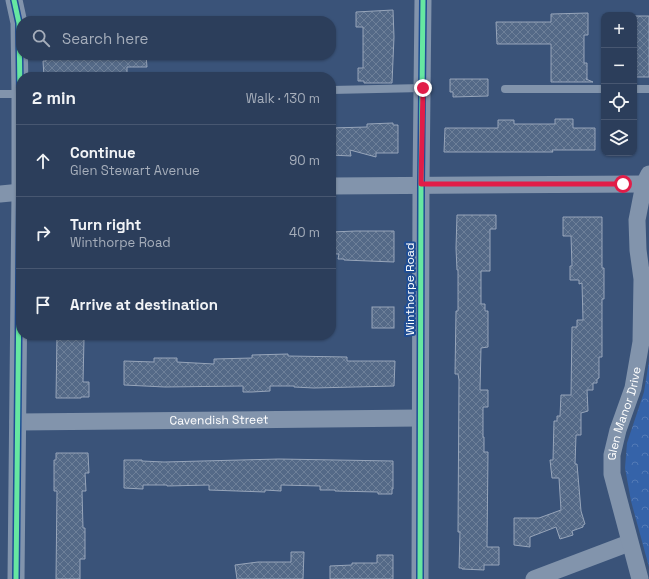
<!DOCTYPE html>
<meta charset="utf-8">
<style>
:root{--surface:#2c3e5b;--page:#344561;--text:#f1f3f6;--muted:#a6aebb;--line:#485771}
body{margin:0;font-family:"Space Grotesk",sans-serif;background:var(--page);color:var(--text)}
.controls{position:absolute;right:12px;top:12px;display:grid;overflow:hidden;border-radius:8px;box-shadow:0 1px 3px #0004}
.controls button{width:36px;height:36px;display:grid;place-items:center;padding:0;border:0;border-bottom:1px solid var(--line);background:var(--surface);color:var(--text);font:20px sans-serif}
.stop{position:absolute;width:12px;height:12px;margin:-9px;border:3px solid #e11d48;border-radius:50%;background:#fff}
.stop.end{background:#e11d48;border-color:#fff;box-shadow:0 1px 4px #0008}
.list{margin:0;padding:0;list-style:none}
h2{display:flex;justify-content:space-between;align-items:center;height:52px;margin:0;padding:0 16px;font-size:17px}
h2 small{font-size:13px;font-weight:400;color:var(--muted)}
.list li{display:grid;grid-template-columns:26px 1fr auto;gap:12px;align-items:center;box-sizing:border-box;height:72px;padding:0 16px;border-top:1px solid var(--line)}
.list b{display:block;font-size:15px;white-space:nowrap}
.list p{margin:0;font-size:13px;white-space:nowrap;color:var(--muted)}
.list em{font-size:13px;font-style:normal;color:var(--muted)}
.icon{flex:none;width:22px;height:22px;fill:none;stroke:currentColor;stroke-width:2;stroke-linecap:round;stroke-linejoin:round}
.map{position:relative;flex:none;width:649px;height:579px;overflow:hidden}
.search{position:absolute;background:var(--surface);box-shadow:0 1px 3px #0004;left:16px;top:16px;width:320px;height:44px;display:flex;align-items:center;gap:10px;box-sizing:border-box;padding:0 14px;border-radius:16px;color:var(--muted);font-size:15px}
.panel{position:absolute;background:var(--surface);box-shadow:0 1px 3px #0004;left:16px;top:72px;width:320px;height:268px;border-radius:16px}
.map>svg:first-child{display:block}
.forest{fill:url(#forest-crowns)}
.building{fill:url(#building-cross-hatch);stroke:#97a5ba}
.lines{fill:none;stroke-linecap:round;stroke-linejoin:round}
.service{stroke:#8294ac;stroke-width:8}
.minor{stroke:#8294ac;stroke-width:17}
.cycleway-casing{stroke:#1f4d94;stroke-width:8}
.cycleway{stroke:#66e7a1;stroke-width:5}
.route{stroke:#e11d48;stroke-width:5}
.labels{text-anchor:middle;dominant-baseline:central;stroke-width:4;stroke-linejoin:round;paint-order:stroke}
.street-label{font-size:12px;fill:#fff;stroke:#1f4d94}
</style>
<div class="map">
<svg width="649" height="579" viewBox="0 0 649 579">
<defs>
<pattern id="forest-crowns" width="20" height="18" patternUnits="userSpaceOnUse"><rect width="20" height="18" fill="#3563a9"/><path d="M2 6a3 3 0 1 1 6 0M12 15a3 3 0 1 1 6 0" fill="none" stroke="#537ab6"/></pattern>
<pattern id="building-cross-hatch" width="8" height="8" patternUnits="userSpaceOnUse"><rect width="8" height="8" fill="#546987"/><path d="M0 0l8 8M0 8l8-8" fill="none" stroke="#6e8099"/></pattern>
</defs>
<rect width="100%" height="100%" fill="#3a5379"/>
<path class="forest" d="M649,361v206l-18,-66 -6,-33 2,-25 17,-51z"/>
<g class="building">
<path d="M393,10l1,27 -2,46h-28v-2h-6v-13h5v-41h-7v-15z"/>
<path d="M588,13v22h-4v28h3v16h-1l7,3h-42v-38h-54l-1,-22h55v-8z"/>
<rect x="634" y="16" width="15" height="61"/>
<path d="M46,55h100l1,12h-20v9l-83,1 -1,-16h3z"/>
<path d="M450,79h38v17l-35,1v-5h-3z"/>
<path d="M555,119h18v9h22v22h-43l1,2h-109l1,-24h53v-8h16v4h41z"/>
<path d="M393,123v2h5v28h-22v4l-26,-7 1,6 -20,-1v-27l36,-1v-3z"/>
<path d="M457,215h39v14h-6v42h-9v33h4v7h3v36l-7,1 -1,42h8v17h-5v30h1v15h4l-1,95h12v18h-15v5l-22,-1v-1h-3l1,-36h-2l1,-152 -1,-6h-3l1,-63h2v-41h-1l-1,-22z"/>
<path d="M563,217h39v51h2v31h-2v58h-3v21l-2,1v4h-4v7h-6l1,21 -7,2v22h-5l-1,29h2l4,47 4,13 -2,1v2l-11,4 1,4 -13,4 -4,-12 -26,10v10l-16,-2v-27h25l22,-8 -2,-32h-7l-2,-18h3l1,-39h3v-5h3l1,-21h10l1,-68h5v-7h6l-1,-37 -3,1v-4h-9v-14h2l-1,-30h-8z"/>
<path d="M356,231h38v31l-50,-2v-1h-6l1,-5h-2l-6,-1v-21z"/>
<rect x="372" y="307" width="22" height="21"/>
<path d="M57,335h23v4h4l-1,43h6v15h-8v1h-25z"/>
<path d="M288,354v2l59,1v4h48l-1,25 -80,2 -20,-1v-1h-24v5l-18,1h-9v-6l-78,1 -41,-2v-24l30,1v-4h23v4l37,2v-5l38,-1v-3z"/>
<path d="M56,453h32l1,20h-4l1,18h-4l1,37h2v31h-5v20h-24l1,-88h-3v-31h2z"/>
<path d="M279,459l114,2v28h-1v5h-14v-2l-43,-1v-1h-15v-4l-39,-1v6l-16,-1v2l-56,-2v-5l-42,1v-1h-24v4l-19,-1v-28h18v1l22,1z"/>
<path d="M291,552h13l-1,27h-66l-2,-14 23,-3h33z"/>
<path d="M377,555h16v24h-63v-13l22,-1v-2h25z"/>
</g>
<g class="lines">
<g class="service">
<path d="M505,89h99"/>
<path d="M634,89h15"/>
<path d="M331,90l92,-2"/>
<path d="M0,94h21"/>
</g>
<g class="minor">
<path d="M14,0l5,23 1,71v98l-4,387"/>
<path d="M331,186l313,-2"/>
<path d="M0,194l21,-2"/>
<path id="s1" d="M18,422l401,-4"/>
<path d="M420,579l1,-394 2,-185"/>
<path d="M534,579l95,-36"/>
<path id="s2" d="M640,579l-28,-105v-19l6,-25 15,-42 8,-46 1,-63 -4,-29 -1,-30 7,-36 5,-10"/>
</g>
<g class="cycleway-casing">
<g id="cycleway">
<path d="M14,0l5,23 1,71v98l-4,387"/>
<path d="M420,579l1,-394 2,-185"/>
</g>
</g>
<use href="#cycleway" class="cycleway"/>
</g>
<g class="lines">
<path class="route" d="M423,88l-2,96h202"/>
</g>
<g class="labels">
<g class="street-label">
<text transform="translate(410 289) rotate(-90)">Winthorpe Road</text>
<text stroke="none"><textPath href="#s2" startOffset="171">Glen Manor Drive</textPath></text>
<text stroke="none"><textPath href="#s1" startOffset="201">Cavendish Street</textPath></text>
</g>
</g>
</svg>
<div class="controls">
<button>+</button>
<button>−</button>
<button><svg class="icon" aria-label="locate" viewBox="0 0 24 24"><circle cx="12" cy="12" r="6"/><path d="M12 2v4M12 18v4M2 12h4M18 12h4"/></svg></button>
<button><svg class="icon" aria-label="layers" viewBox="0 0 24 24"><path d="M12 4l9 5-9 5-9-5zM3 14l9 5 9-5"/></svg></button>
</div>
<div class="stop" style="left:623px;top:184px"></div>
<div class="stop end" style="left:423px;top:88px"></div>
<div class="search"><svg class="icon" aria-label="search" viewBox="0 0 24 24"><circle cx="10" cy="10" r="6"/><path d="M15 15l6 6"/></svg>Search here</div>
<section class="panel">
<h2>2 min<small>Walk · 130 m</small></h2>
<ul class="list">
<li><svg class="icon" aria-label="ahead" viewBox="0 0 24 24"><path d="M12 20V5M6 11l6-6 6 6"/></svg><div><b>Continue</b><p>Glen Stewart Avenue</p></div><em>90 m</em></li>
<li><svg class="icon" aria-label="right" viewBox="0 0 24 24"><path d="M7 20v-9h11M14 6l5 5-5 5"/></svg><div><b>Turn right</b><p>Winthorpe Road</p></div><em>40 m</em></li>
<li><svg class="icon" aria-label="arrive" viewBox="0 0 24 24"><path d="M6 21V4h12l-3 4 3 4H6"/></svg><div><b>Arrive at destination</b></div></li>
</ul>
</section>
</div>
